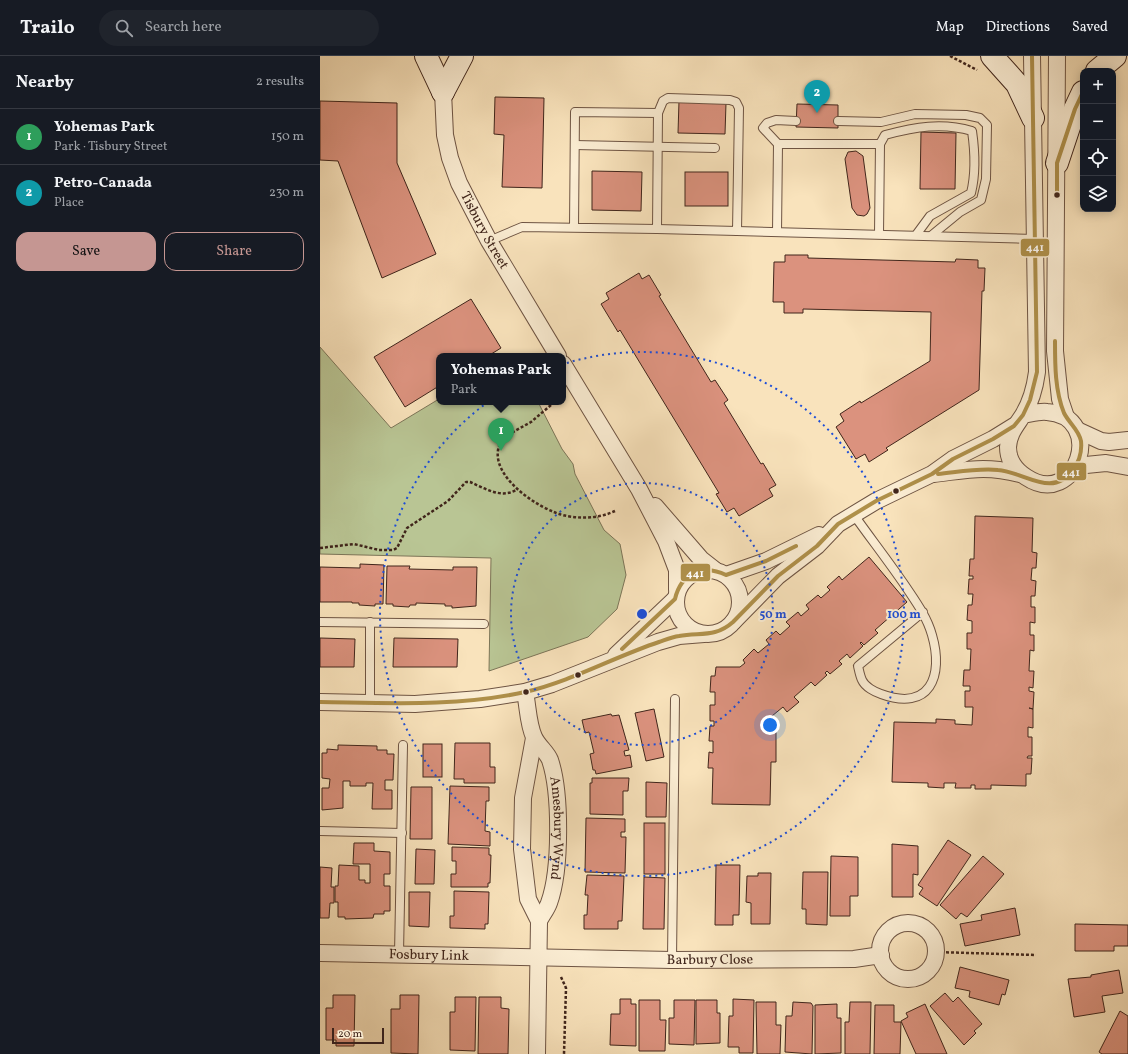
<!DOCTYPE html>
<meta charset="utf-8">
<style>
:root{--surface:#171b24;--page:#20242c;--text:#f1f3f6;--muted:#9ea1a6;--line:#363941;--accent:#c59692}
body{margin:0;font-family:Vollkorn,serif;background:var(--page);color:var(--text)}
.controls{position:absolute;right:12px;top:12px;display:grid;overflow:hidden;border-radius:8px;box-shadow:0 2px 10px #0003}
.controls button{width:36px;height:36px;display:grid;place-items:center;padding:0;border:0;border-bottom:1px solid var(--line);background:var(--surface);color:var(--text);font:20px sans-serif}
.scale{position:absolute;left:12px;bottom:10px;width:52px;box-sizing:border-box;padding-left:4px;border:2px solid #40251b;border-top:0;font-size:11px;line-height:14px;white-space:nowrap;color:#40251b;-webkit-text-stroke:3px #fbedd3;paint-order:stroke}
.you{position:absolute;left:450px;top:669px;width:14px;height:14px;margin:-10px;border:3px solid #fff;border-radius:50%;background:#1a73e8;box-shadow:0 0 0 6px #1a73e833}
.badge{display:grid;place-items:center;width:26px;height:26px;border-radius:50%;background:var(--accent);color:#fff;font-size:13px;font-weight:700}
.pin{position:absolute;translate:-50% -33px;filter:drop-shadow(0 1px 2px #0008)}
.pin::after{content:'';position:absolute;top:21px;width:14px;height:12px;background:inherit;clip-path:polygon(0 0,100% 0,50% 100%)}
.popup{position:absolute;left:116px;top:297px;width:130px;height:52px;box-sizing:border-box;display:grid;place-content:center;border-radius:8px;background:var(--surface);filter:drop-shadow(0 1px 3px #0005);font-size:13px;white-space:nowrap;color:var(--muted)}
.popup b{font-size:15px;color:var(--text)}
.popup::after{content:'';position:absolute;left:50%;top:100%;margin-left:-8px;border:8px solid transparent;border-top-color:var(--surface)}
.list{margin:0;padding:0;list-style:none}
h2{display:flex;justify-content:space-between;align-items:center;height:52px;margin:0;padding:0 16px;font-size:17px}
h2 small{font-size:13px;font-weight:400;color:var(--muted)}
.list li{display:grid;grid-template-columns:26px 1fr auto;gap:12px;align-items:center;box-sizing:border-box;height:56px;padding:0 16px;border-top:1px solid var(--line)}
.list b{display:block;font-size:15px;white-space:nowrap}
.list p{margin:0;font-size:13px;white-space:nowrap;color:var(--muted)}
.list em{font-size:13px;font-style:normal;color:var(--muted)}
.actions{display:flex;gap:8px;padding:12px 16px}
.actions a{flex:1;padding:9px 0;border:1px solid var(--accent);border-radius:12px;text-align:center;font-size:14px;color:var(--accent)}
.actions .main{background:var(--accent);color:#111}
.icon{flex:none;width:22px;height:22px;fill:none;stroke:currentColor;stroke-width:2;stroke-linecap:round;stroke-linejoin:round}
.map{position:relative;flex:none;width:808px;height:998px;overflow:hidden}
header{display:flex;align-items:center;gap:24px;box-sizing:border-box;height:56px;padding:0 20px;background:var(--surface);border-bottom:1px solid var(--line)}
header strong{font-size:19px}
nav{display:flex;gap:22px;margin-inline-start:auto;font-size:14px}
.search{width:280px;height:36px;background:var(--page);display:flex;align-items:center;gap:10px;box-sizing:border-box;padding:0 14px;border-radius:22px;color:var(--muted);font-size:15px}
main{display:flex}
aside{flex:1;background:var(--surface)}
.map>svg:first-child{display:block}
.green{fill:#b9c594;stroke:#7c7558}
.building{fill:#db927e;stroke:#40251b}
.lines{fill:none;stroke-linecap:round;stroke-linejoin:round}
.service-casing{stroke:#6e5443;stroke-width:10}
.minor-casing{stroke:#6e5443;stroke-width:18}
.secondary-casing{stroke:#40251b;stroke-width:24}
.path{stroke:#40251b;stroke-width:2.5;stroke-dasharray:3 2;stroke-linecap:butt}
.service{stroke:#fbedd3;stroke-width:8}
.minor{stroke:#fbedd3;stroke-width:16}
.secondary{stroke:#fbedd3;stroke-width:22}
.bus-1-casing{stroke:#fbedd3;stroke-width:7}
.bus-1{stroke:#af904a;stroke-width:4}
.ring{fill:none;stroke:#1d4ed8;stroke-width:2;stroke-dasharray:2 4}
.bus-dot{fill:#40251b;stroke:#fbedd3;stroke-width:1.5}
.labels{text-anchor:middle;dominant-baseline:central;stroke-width:4;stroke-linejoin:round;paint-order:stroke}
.street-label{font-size:14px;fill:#40251b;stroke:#fbedd3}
.centre{fill:#1d4ed8;stroke:#fbedd3;stroke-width:2}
.ring-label{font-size:12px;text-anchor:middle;font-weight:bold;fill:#1d4ed8;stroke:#fbedd3;stroke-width:4;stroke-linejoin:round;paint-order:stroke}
.line-badge{stroke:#fbedd3;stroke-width:1.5}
.badge-label{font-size:11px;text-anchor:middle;font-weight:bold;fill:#fff}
</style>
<header>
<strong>Trailo</strong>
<div class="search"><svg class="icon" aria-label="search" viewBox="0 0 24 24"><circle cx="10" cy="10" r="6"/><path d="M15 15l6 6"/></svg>Search here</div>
<nav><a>Map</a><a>Directions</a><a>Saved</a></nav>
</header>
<main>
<aside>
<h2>Nearby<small>2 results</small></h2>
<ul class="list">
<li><span class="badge" style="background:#2e9e5b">1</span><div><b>Yohemas Park</b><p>Park · Tisbury Street</p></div><em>150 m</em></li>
<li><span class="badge" style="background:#0f9aa8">2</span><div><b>Petro-Canada</b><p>Place</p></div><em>230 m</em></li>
</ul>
<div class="actions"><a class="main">Save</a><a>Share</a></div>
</aside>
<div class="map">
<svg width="808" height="998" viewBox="0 0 808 998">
<rect width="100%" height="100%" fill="#f9e3bc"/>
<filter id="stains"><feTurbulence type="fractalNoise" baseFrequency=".005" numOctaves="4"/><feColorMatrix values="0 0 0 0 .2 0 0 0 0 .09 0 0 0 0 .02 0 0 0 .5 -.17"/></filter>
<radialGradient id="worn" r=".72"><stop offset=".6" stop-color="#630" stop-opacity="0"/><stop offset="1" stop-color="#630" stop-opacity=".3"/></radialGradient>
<path class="green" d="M0,291l71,81 48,-29v3h99l24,47 11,15 2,10 29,56 16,14 6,31 -9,34 -29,28 -99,34 2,-113 -171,-4z"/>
<g class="building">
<path d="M175,41l49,1 -2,90 -40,-1 2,-52 -10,-1z"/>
<path d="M0,45l77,2v60l39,91 -54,24 -44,-117 -18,-1z"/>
<path d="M359,45l47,2 -1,31 -47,-1z"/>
<path d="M477,48l41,1v23l-42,-1z"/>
<path d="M601,76l35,1 -1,56h-35z"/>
<path d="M536,95l7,5 7,52 -3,6 -3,2 -7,-1 -5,-7 -7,-49 3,-7z"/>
<path d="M272,115l50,1 -1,39 -49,-1z"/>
<rect x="365" y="116" width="43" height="34"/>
<path d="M465,199h23v3l147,4 1,-3 22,1v8h7l-1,23h-2l-3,99 -93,58 2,2 -19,12 -4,-8 -9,5 -20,-32 8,-6 -4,-7 20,-13 1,2 69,-42 1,-49 -128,-3v4h-19v-11h-11l1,-40h11z"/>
<path d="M319,217l3,6 7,-4 12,20 -2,1 52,86 4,-2 13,20 -4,3 37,61 2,-1 13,22 -7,4 4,7 -34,20 -5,-8 -7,4 -11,-18 3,-1 -99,-163 -2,2 -17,-28 8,-5 -3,-6z"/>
<path d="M151,243l30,49 -13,8h-49v30l-34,21 -31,-50z"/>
<path d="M655,460l58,2 -1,34 5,1 -1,15h-4l-1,12 5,1 -1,15h-4v11h4v16l-5,-1v13h4v16l-4,-1 -1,21h5l-1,17 -4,-1v4l5,1 -1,17 -4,-1 4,1v19l-5,-1v10h4v19h-4l-1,2h5l-1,16h-5v12l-35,-1v4h-16v-4h-4v3h-16l1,-5h-12v5l-16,-1v-4l-36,-1 2,-60 42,1v-4l19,1v4l17,1 1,-18h-8v-16h5v-5h-7l1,-16h6l1,-21h-4v-16h5v-12l-5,-1 1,-15h4l1,-11h-5l1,-15h4v-3h-4l1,-17h4z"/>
<path d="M549,501l38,45 -32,28 3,3 -14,12 -3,-3 -1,1 3,3 -13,12 -3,-4 -8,7 3,3 -12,10 -3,-3 -2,2 2,2 -12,11 -4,-4 -17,15 5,5 -12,10 -4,-5 -11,9v12h4v34h-5l-1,43 -58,-1 1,-36h-5l1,-16 4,1v-12h-4l1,-15h4v-5h-4v-16h5v-13h-5l1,-16h4l1,-9h24l5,-4 -2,-3 11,-11 4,4 11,-9 -3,-4 10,-9 4,4 10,-9 -4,-4 12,-10 3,4 8,-7 -3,-4 12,-10 3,3 9,-8 -3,-3 12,-11 3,4z"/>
<path d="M40,508l24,1 -1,39h-8v2l-16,-1v-2h-7v-1h-32v-35l40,1z"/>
<path d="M67,510h23l-1,3 44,1v-3h24l-1,39 -24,2v-2h-7v-2l-29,-1v2h-6l-1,2 -16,-1v-2h-7z"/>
<path d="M0,582l35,1 -1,28h-34z"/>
<path d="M74,582l64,1 -1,28h-64z"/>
<path d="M334,653l10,48 -18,4 -11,-48z"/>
<path d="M291,658l1,2 7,-1 10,35 -5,1 1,5 5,-1 2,12 -36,7 -1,-4h-2l-3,-16 4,-1 -5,-21 -4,1 -3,-13z"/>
<path d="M135,687h35v24h5v16h-31v-4h-10z"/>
<rect x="103" y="688" width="19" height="33"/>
<path d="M18,689l39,1v4h10v4h7l-1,26h-8v10h7v19h-20l1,-26h-7v3h-16v-5h-7v27l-21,2v-22h7l1,-9 -8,-1v-25h5v-4l11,1z"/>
<path d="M272,722h37l-1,13h-5v24l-33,-1v-31h2z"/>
<path d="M326,726l21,1 -1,34h-20z"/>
<path d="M130,730l39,1v14h-3l-1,30 5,1v14l-42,-2z"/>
<path d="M91,731h21v52h-22z"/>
<path d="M266,762l39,1v13h-4v5h5l-1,36 -40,-1z"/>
<rect x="324" y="767" width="21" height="51"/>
<path d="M628,784l23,15 -34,51 -18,-12 4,-6 -5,-3z"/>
<path d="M34,787h20v8l16,1v22h-6v12h6v25h-6v3h-10l-1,4 -28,1v-2h-7v-15h-3v-16h3l1,-21 20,1v14h6v3h5v-19h-17z"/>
<path d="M572,788l26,2v29l-5,-1v23h-21z"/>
<path d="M132,791l37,1v7h2l-1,28h-2v4h-37v-13h5v-13h-4z"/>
<path d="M96,793l19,1 -1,34h-19z"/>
<path d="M511,800l27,1v39h-8v20h-20z"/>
<path d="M663,800l21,18 -37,43 -6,-4 -5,6 -16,-14z"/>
<path d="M396,809h24l-1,50h-6v10h-18z"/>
<path d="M0,811l12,1 -1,19h3v16h-4l-1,15h-9z"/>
<path d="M483,816h25l-1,53 -21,-1v-15h-4z"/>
<path d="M438,817h13l-1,51h-19v-21l-5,-1 1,-26h11z"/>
<path d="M267,819l37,1 -2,45h-4v8h-34v-14h3l1,-20h-3z"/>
<path d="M324,821l21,1 -1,51h-21z"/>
<path d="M134,835l35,1 -1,32h-3v5l-35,-1v-12h4z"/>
<path d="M89,836h21l-1,35 -20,-1z"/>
<path d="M695,852l5,27 -55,11 -5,-22 22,-4 -1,-5z"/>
<path d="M755,868l53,1v21h-14v5h-39z"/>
<path d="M640,911l49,13 -4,15 -3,-1 -3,11 -30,-8 1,-6 -15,-3z"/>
<path d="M799,914l4,23 -21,3 3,16 -31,5 -6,-38 23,-2v-2z"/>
<path d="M625,937l8,9 5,-5 24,27 -8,7 2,2 -12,12 -34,-39z"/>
<path d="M13,939h22l-1,51h-18v-6h-10v-32h7z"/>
<path d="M80,939h19l-1,59 -27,-1v-44h9z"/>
<path d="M135,941h21l-1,54 -25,-1v-38h5z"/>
<path d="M159,941h22v11l8,1 -1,45h-30z"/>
<path d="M300,943h11v5h5v42l-26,-1 1,-31h9z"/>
<path d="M413,943l21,1 -1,53h-14v-6h-11l1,-31h4z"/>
<path d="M319,944h21v20h6l-1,31h-26z"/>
<path d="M354,944h21l-1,45 -25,-1v-26h5z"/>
<path d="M376,944h21v13h3v30l-24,1z"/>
<path d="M436,946h20v23h5l-1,29h-23z"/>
<path d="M473,946l18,1 2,3 -1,48 -27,-2 1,-36h6z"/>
<path d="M530,946h21l-1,52h-25v-32h4z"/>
<path d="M517,948v14h4v35l-26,1v-49z"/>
<path d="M605,948l22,50h-31l-15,-33 7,-4 -2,-4z"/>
<path d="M555,949h19v17h7l-1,32h-26z"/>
<path d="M800,955l8,5v38h-26l-3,-2z"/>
</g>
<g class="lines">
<g class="service-casing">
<g id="service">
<path d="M518,65l43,1 34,-8 51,1 14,3 7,7 -1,54 -5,21 -21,12 -28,23"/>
<path d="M458,88l-15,-16 4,-5 9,-3 20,1"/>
<path d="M560,88l5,-9c30,-8 57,-13 87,-4 3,21 4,42 -1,62l-41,23 -14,19"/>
<path d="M255,89l140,3"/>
<path d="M337,173l80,2 2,-123 -3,-6 -6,-2 -62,-2 -5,3 -5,12"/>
<path d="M417,175l298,8"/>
<path d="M457,176l1,-88h102l-1,90"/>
<path d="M169,185l33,-14 135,2 1,-116 -83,-1 -1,115"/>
<path d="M534,459c17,24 35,47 52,72 10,15 21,30 26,48 12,41 -2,77 -51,59 -6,-2 -16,-7 -19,-14 -2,-4 -3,-10 -4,-14l65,-54"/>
<path d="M0,566l164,2"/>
<path d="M50,648v-82"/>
<path d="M0,775l82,2"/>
<path d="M79,898l4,-209"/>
<path d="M352,904l3,-261"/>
</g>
</g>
<g class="minor-casing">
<g id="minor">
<path d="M737,0l-2,295 5,48 6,18"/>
<path id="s1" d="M123,36l2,43 5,23 9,25 30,58 69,115"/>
<path d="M243,308l76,125 27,52 11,29v20"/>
<path d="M703,359c7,-1 16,-4 24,-3 60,4 30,99 -21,65 -11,-7 -18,-17 -18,-30 1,-14 8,-21 15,-32 8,-13 12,-28 14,-43l-5,-316"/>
<path d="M757,374l24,11 8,1 19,-2"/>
<path d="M756,410l30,-3 22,4"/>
<path d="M613,418c35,-4 52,-9 87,0"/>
<path d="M335,450l46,53 14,11"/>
<circle cx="388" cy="546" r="32"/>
<path d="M406,519l40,-14 53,-26"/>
<path d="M413,566l45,-46 39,-30 21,-22 38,-23 56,-27 21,-15 40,-20 21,-13"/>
<path d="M296,599l59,-56"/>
<path id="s2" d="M205,636c3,15 3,32 9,45 4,9 13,15 16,23 11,33 11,110 -1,143 -2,6 -7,12 -10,18"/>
<path d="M0,646l95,2 65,-5 45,-7 27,-8 106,-42 21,-6 25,-2"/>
<path d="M214,682l-11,60 -1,51 6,50 11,22 -2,133"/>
<circle cx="588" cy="895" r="28"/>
<path id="s3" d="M0,897l352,7 182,-1 27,-4"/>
</g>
</g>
<g class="secondary-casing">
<g id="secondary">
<path d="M106,0l17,36"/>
<path d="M672,0l25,28 16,34"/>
<path d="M777,15l18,-15"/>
<path d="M123,36l19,-36"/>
<path d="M737,107l18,-54 8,-17"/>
</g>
</g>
<g class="path">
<path d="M630,0l27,14"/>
<path d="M231,349l-20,17 -27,15c-26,33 35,74 63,79 17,3 33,2 48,-5"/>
<path d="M0,492l34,-4 25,6h14l4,-2 10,-20 41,-27 18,-19h4c14,6 31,17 46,8"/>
<path d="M616,896l100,3"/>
<path d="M241,921l5,11 -2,66"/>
</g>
<use href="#service" class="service"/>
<use href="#minor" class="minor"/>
<use href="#secondary" class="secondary"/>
<g class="bus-1-casing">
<g id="bus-1">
<path d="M737,139v-32l18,-54 8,-17"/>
<path d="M618,418c20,-2 40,-6 60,-4 27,2 54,29 75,0 6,-8 9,-19 8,-29 -2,-11 -12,-18 -17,-28 -9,-22 -9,-48 -9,-72"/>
<path d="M302,593l53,-50c6,-26 28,-35 51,-24l40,-14 30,-15"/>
<path d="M0,646c68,1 138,5 205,-10 47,-11 89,-35 134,-50 6,-2 13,-5 20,-6 21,-4 36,2 54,-14l45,-46 39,-30 21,-22 38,-23 56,-27 21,-15 40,-20 21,-13 9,-11 7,-15 7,-28 -5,-316"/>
</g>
</g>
<use href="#bus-1" class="bus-1"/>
</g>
<g class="ring">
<circle cx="322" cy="558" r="131"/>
<circle cx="322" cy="558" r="262"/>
</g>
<g class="bus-dot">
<circle cx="737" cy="139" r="3.5"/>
<circle cx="576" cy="435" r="3.5"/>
<circle cx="258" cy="619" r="3.5"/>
<circle cx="206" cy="636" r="3.5"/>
</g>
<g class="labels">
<g class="street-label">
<text stroke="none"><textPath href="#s1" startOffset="147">Tisbury Street</textPath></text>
<text stroke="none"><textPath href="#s2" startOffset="143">Amesbury Wynd</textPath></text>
<text stroke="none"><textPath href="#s3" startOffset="109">Fosbury Link</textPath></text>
<text stroke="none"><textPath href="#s3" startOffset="390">Barbury Close</textPath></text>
</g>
</g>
<circle cx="322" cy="558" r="6" class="centre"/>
<g class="ring-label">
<text x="453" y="562">50 m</text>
<text x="584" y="562">100 m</text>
</g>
<g class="line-badge">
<rect x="700" y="182" width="30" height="19" rx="4" fill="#af904a"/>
<rect x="736" y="406" width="31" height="19" rx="4" fill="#af904a"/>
<rect x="360" y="507" width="31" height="19" rx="4" fill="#af904a"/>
</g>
<g class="badge-label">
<text x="715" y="195">441</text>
<text x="751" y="420">441</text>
<text x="375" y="521">441</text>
</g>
<rect width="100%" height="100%" filter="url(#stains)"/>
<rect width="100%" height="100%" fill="url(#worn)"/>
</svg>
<div class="controls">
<button>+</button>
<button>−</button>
<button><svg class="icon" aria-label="locate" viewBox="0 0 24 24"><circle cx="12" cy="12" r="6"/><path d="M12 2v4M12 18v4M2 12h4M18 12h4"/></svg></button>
<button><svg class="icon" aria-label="layers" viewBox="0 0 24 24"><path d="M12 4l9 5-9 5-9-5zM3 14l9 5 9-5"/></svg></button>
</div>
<div class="scale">20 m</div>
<div class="you"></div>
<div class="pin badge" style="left:181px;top:395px;background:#2e9e5b">1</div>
<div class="popup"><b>Yohemas Park</b>Park</div>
<div class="pin badge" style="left:497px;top:57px;background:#0f9aa8">2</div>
</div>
</main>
